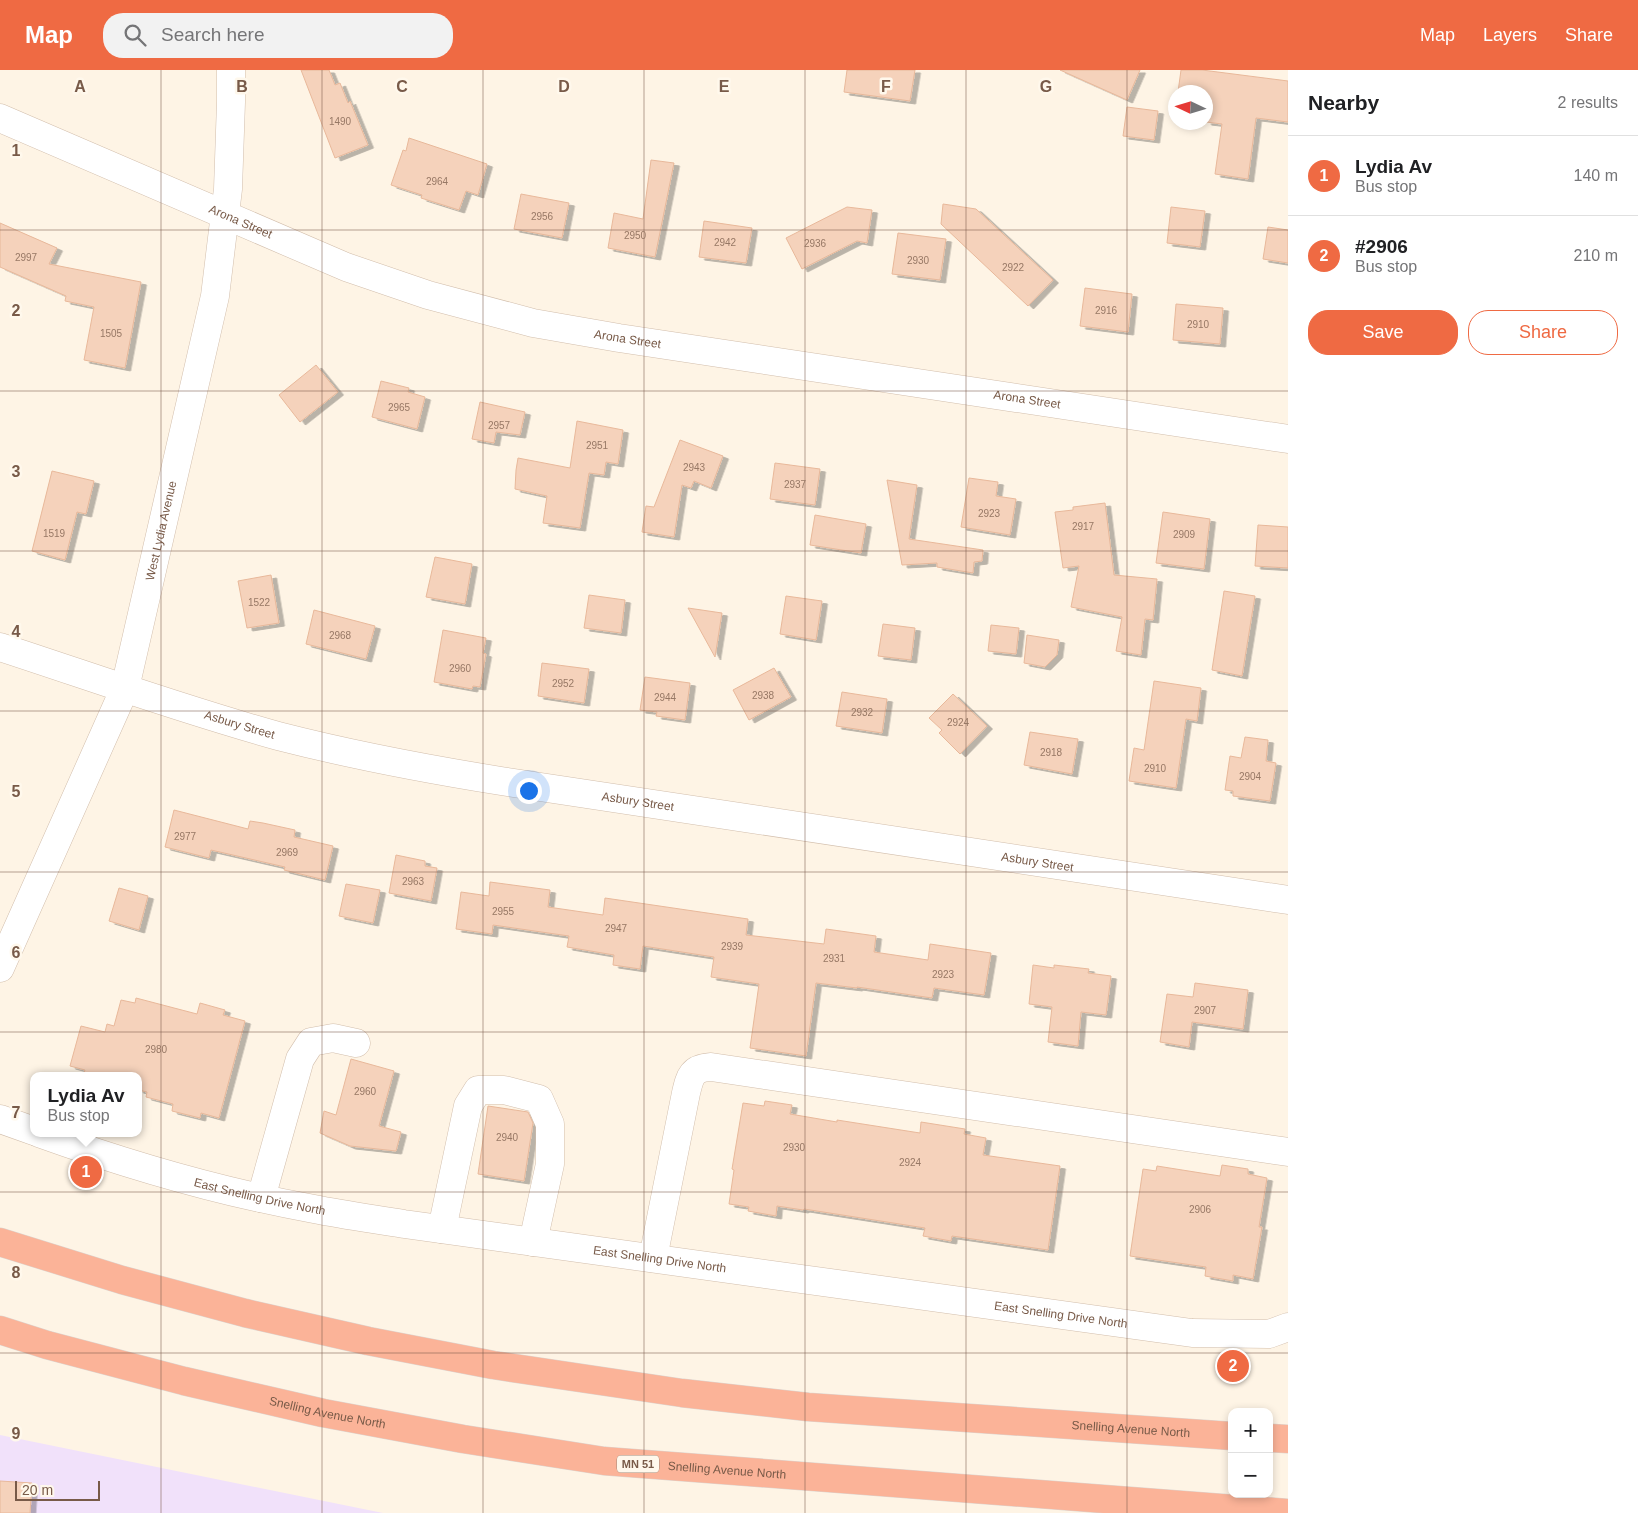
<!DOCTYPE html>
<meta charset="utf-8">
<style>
:root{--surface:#fff;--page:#f2f2f2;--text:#202124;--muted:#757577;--line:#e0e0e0;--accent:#ef6a43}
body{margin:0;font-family:Helvetica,sans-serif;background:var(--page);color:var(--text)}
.controls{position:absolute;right:15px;bottom:15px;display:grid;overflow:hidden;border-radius:10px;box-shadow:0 2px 8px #0003}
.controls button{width:45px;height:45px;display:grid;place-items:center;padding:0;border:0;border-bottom:1px solid var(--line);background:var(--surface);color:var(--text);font:25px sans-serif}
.compass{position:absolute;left:1168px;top:15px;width:45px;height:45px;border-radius:50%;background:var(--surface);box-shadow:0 2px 8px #0003;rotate:274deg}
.scale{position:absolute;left:15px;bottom:12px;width:85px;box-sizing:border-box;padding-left:5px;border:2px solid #785a48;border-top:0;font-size:14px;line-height:18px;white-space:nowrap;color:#785a48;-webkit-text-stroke:4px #fff8ec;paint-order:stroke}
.you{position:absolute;left:528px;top:720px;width:18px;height:18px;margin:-12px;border:4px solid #fff;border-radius:50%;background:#1a73e8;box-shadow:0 0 0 8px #1a73e833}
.badge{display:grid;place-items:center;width:32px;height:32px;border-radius:50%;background:var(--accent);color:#fff;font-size:16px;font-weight:700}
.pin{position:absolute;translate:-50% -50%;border:2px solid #fff;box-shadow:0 1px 5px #0006}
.popup{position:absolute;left:30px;top:1002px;width:112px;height:65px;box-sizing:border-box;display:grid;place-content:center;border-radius:10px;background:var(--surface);filter:drop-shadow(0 1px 4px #0005);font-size:16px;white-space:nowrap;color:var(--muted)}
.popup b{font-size:19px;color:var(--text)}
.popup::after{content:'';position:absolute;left:50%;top:100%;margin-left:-10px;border:10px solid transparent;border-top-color:var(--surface)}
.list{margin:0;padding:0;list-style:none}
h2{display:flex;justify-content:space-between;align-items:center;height:65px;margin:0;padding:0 20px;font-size:21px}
h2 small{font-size:16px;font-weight:400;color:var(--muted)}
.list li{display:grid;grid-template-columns:32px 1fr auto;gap:15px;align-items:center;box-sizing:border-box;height:80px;padding:0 20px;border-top:1px solid var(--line)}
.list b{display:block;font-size:19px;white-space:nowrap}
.list p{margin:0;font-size:16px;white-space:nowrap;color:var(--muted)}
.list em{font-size:16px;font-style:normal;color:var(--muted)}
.actions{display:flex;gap:10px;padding:15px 20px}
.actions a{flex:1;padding:11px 0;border:1px solid var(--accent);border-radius:20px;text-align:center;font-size:18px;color:var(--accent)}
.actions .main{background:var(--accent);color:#fff}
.icon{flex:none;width:28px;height:28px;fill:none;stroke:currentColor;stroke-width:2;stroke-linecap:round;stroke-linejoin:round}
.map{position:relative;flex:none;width:1288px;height:1443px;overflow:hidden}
header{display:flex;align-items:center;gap:30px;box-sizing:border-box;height:70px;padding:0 25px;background:var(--accent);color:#fff}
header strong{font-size:24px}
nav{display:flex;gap:28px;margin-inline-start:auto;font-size:18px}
.search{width:350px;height:45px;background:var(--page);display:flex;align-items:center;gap:12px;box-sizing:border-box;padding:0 18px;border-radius:20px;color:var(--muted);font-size:19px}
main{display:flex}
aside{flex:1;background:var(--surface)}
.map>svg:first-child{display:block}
.education{fill:#f1e1fa}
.building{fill:#f5d2bb;stroke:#e8b89a;filter:url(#shadow)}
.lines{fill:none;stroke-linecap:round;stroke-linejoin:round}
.minor-casing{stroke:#d2beac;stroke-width:29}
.highway-casing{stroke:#dcd4cf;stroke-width:29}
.minor{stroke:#fff;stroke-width:28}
.highway{stroke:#fbb398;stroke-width:28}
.grid{fill:none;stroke:#785a48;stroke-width:1;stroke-opacity:0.55}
.labels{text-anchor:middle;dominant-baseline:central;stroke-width:5;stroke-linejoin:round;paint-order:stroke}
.number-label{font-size:10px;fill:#977865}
.shield{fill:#fff8ec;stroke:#a08979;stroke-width:1}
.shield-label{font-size:11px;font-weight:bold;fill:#785a48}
.street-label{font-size:12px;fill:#785a48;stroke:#fff8ec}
.grid-label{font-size:16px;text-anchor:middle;font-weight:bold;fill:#785a48;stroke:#fff8ec;stroke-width:5;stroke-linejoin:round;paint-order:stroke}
</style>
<header>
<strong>Map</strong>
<div class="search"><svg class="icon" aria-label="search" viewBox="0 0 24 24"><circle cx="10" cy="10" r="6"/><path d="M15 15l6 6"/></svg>Search here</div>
<nav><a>Map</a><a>Layers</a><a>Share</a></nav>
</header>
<main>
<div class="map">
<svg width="1288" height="1443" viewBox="0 0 1288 1443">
<defs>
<filter id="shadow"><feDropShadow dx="5.5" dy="3" stdDeviation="0" flood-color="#0004"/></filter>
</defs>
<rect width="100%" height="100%" fill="#fef4e5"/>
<path class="education" d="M0,1365l383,78h-383z"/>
<g class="building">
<path d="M301,0h28l6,15 5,-2 8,20 2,-2 18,44 -33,13z"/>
<path d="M847,0h68l-5,31 -66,-9z"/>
<path d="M1060,0h80l-13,30z"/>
<path d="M1181,0h21l86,11v41l-32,-4 -8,61 -33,-5 7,-50 -16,-2v-30h-28z"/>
<path d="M1127,37l31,4 -4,29 -31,-4z"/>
<path d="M409,68l78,26 -9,31 -12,-4 -7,19 -38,-12 1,-3 -31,-10 12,-35 3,1z"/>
<path d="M651,90l23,3 -19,94 -47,-9 6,-35 29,6z"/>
<path d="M521,124l48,9 -7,35 -48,-9z"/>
<path d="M943,134l33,5 77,71 -25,26 -87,-82z"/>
<path d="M847,137l25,3 -5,33 -10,-2 -55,28 -16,-31z"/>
<path d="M1171,137l34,4 -5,36 -33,-4z"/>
<path d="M704,151l48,7 -6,35 -47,-6z"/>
<path d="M0,153l57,25 -8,16 92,18 -16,86 -41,-8 10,-53 -29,-6 1,-5 -66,-29z"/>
<path d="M1268,157l20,3v33l-25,-4z"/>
<path d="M898,163l48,6 -6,41 -48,-6z"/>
<path d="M1085,218l47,6 -4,38 -48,-6z"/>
<path d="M1176,234l47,4 -3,36 -47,-4z"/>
<path d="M316,295l22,27 -38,30 -21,-27z"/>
<path d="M381,311l28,7 -1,4 17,5 -8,32 -45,-12z"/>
<path d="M480,332l45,10 -5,23 -24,-3 -2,11 -22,-4z"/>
<path d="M577,351l46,9 -5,34 -12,-2 -2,13 -15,-2 -9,55 -37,-5 4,-27 -32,-7 1,-19 2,-12 52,10z"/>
<path d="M680,370l43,16 -12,32 -17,-7 -3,7 -9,-3 -8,52 -32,-5 4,-26 8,1z"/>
<path d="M775,393l45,6 -5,36 -45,-6z"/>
<path d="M52,401l42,10 -8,33 -9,-2 -12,48 -33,-9z"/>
<path d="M969,408l29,4 -2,14 20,3 -6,36 -49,-8z"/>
<path d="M887,410l30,5 -8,54 74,11 -1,11 -8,1 -1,11 -36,-6v-4l-35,2z"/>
<path d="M1105,433l9,72 43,4 -4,41 -8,-1 -4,36 -25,-4 6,-34 -51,-10 8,-41 -16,2 -8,-56 18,-2v-3z"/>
<path d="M1163,442l47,7 -6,50 -48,-6z"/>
<path d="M815,445l51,9 -5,29 -51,-8z"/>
<path d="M1258,455l30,2v41l-33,-2z"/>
<path d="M435,487l37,7 -7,40 -39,-7z"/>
<path d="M271,505l8,48 -32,5 -9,-47z"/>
<path d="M1224,521l31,5 -13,80 -30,-6z"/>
<path d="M589,525l36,5 -4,33 -37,-5z"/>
<path d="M786,526l36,5 -6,39 -36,-6z"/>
<path d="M688,538l34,5 -7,44z"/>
<path d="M314,540l61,16 -9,33 -60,-15z"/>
<path d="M883,554l32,4 -4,32 -33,-4z"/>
<path d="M991,555l28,3 -3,26 -28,-3z"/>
<path d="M443,560l43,8 -3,15 3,1 -6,33 -7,-1 -1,3 -38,-7z"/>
<path d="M1027,565l32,5 -2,15 -12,12 -21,-4z"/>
<path d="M542,593l47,6 -5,34 -46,-7z"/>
<path d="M774,598l17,29 -42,23 -16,-30z"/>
<path d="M645,607l45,6 -5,37 -29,-4 1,-4 -17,-2z"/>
<path d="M1154,611l47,7 -4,33 -11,-2 -10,69 -47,-7 5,-33 10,2z"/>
<path d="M842,622l45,7 -5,34 -46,-7z"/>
<path d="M953,624l34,32 -27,28 -21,-21 3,-3 -13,-12z"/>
<path d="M1030,662l48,7 -6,35 -48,-9z"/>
<path d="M1245,667l23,3 -2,21 10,2 -6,38 -37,-5v-5l-8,-1 5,-34 11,2z"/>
<path d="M174,740l74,19 2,-8 13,2 32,7 -1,7 39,9 -8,34 -41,-10 1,-3 -74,-17 -2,8 -44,-11z"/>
<path d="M396,785l29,6v5l12,2 -6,33 -42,-8z"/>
<path d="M490,812l60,8 -2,17 55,8 2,-17 143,21 -2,16 78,9 2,-15 50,7 -2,16 54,8 2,-16 61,9 -7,42 -50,-7 -2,10 -75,-11v1l-41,-5 -10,73 -56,-8 9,-64 -48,-7 3,-20 -71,-11 -3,23 -27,-4 1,-10 -47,-8 2,-11 -76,-11 -1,9 -36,-5 5,-37 28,4z"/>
<path d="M346,814l34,6 -7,33 -34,-7z"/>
<path d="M119,818l29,8 -9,34 -30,-9z"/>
<path d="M1033,895l21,3v-3l35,4 -1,4 23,3 -5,39 -25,-3 -3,34 -30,-4 4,-35 -23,-3z"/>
<path d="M1195,913l53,7 -5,39 -51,-7 -3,25 -29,-5 7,-48 26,3z"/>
<path d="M136,928l61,16 3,-11 25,7 -2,5 22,6 -26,97 -18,-5 -1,5 -28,-7 1,-7 -27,-7 1,-5 -9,-2v-14h-55l2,-6 -15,-4 11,-40 24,6 2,-8 7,2 7,-26 14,3z"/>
<path d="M351,989l43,12 -15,55 22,6 -5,19 -46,-5 -30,-13 4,-22 12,4z"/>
<path d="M765,1031l27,4 -2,9 47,8v-2l83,13 1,-11 44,7 -1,5 22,4 -3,17 77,11 -12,84 -96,-14 -1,5 -28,-5 2,-8 -121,-19 -1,1 -26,-4 -1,10 -28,-5 1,-4 -20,-3 5,-34 -2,-1 11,-66 21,3z"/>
<path d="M488,1036l40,6 5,11 -9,58 -46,-7z"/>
<path d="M1222,1095l26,4v5l19,4 -8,49h3l-9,52 -20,-4v6l-28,-5 1,-9 -76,-11 13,-87 13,2 1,-5 63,10z"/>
<path d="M0,1411l32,2 -2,30h-30z"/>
</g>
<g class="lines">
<g class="minor-casing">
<g id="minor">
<path id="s1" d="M0,48l346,149 82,28 105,28 86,15 669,101"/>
<path id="s2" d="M0,577c92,30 184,63 278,89 74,19 148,33 223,45l787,119"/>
<path id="s3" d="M0,898l125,-280 90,-392 13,-107 3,-87v-32"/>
<path d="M0,1049l34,12"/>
<path id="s4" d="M39,1063c89,32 181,59 275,76 30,6 60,10 90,15l788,109 77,1 19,-7"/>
<path d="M261,1128l39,-139 11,-17 22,-4 23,5"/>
<path d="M442,1159l26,-123 10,-16h26l35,9 11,25v40l-17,78"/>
<path d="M653,1188l33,-165c4,-17 6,-25 25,-26l577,85"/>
</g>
</g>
<g class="highway-casing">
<g id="highway">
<path id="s5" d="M0,1172l122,38 123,33 123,28 125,24 189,28 126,14 424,29"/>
<path id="s6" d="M0,1260l47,15 137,36 139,32 140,26 141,22 684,52"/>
<path d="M1269,1368l19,1"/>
</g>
</g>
<use href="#minor" class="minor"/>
<use href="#highway" class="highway"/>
</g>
<path class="grid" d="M161,0v1443M322,0v1443M483,0v1443M644,0v1443M805,0v1443M966,0v1443M1127,0v1443M0,160h1288M0,321h1288M0,481h1288M0,641h1288M0,802h1288M0,962h1288M0,1122h1288M0,1283h1288"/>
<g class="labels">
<g class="number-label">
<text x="340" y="51">1490</text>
<text x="437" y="111">2964</text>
<text x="542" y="146">2956</text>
<text x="635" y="165">2950</text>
<text x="725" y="172">2942</text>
<text x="815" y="173">2936</text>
<text x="26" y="187">2997</text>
<text x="918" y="190">2930</text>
<text x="1013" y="197">2922</text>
<text x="1106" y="240">2916</text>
<text x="1198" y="254">2910</text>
<text x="111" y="263">1505</text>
<text x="399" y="337">2965</text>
<text x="499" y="355">2957</text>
<text x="597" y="375">2951</text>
<text x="694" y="397">2943</text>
<text x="795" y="414">2937</text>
<text x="989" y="443">2923</text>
<text x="1083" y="456">2917</text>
<text x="54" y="463">1519</text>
<text x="1184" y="464">2909</text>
<text x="259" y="532">1522</text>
<text x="340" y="565">2968</text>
<text x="460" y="598">2960</text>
<text x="563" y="613">2952</text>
<text x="763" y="625">2938</text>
<text x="665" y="627">2944</text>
<text x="862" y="642">2932</text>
<text x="958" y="652">2924</text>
<text x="1051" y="682">2918</text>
<text x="1155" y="698">2910</text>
<text x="1250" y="706">2904</text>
<text x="185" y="766">2977</text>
<text x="287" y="782">2969</text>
<text x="413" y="811">2963</text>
<text x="503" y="841">2955</text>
<text x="616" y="858">2947</text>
<text x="732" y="876">2939</text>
<text x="834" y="888">2931</text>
<text x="943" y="904">2923</text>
<text x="1205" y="940">2907</text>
<text x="156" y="979">2980</text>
<text x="365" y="1021">2960</text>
<text x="507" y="1067">2940</text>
<text x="794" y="1077">2930</text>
<text x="910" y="1092">2924</text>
<text x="1200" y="1139">2906</text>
</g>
<rect class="shield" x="617" y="1385.5" width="42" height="17" rx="4"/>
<g class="shield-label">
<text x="638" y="1394">MN 51</text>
</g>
<g class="street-label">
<text stroke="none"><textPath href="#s1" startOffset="262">Arona Street</textPath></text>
<text stroke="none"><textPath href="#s1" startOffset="668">Arona Street</textPath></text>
<text stroke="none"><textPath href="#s1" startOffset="1072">Arona Street</textPath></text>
<text stroke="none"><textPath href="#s3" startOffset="468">West Lydia Avenue</textPath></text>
<text stroke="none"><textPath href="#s2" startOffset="252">Asbury Street</textPath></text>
<text stroke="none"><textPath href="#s2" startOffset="658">Asbury Street</textPath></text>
<text stroke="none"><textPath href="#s2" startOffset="1062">Asbury Street</textPath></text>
<text stroke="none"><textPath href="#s4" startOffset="230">East Snelling Drive North</textPath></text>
<text stroke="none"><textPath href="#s4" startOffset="635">East Snelling Drive North</textPath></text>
<text stroke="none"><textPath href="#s4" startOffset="1040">East Snelling Drive North</textPath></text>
<text stroke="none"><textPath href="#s6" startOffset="338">Snelling Avenue North</textPath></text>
<text stroke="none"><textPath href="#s5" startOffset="1150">Snelling Avenue North</textPath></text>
<text stroke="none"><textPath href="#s6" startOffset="742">Snelling Avenue North</textPath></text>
</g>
</g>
<g class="grid-label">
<text x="80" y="22">A</text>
<text x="242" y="22">B</text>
<text x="402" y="22">C</text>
<text x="564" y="22">D</text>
<text x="724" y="22">E</text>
<text x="886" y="22">F</text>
<text x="1046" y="22">G</text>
<text x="16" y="86">1</text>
<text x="16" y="246">2</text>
<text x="16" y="407">3</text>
<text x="16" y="567">4</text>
<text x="16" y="727">5</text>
<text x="16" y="888">6</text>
<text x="16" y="1048">7</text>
<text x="16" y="1208">8</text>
<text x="16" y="1369">9</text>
</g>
</svg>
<div class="controls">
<button>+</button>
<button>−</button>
</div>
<svg class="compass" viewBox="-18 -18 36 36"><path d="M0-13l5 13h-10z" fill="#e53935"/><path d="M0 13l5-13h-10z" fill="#757577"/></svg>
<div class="scale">20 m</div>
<div class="you"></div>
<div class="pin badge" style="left:86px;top:1102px">1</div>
<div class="popup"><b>Lydia Av</b>Bus stop</div>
<div class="pin badge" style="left:1233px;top:1296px">2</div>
</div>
<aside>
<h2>Nearby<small>2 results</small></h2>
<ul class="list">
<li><span class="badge">1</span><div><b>Lydia Av</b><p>Bus stop</p></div><em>140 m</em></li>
<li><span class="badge">2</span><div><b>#2906</b><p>Bus stop</p></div><em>210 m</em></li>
</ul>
<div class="actions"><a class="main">Save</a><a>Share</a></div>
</aside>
</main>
